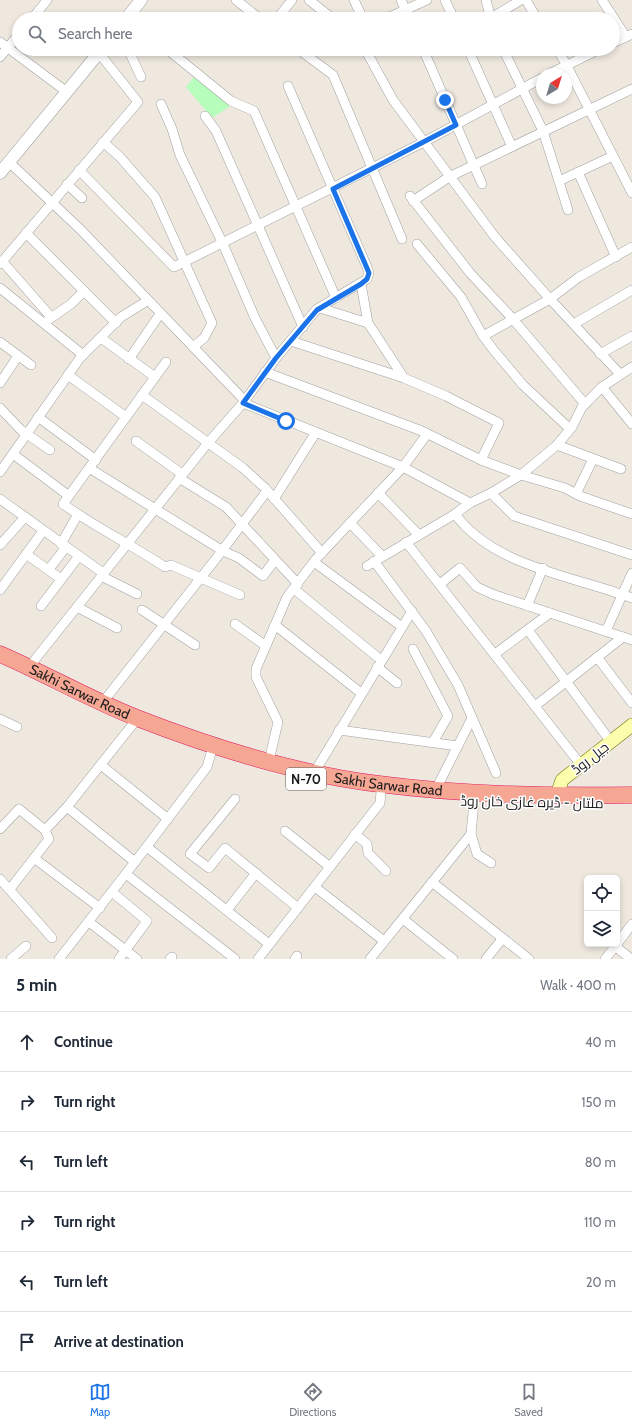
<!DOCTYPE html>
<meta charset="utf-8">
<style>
:root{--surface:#fff;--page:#f6f6f7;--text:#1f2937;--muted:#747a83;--line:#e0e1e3;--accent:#1a73e8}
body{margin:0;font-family:Cabin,Cairo,sans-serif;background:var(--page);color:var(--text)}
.controls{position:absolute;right:12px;bottom:12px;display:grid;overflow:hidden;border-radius:6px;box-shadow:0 2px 6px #0003}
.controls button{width:36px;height:36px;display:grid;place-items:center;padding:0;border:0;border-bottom:1px solid var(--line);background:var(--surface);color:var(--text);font:20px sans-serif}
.compass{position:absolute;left:536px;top:68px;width:36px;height:36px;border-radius:50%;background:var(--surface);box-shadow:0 2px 6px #0003;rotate:38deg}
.stop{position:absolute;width:12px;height:12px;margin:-9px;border:3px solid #1a73e8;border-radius:50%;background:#fff}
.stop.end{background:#1a73e8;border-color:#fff;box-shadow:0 1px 4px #0008}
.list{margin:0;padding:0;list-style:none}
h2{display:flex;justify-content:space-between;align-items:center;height:52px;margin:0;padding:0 16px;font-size:17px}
h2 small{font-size:13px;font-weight:400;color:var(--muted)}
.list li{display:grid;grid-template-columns:26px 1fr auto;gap:12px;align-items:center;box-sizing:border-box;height:60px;padding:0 16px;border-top:1px solid var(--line)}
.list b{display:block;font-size:15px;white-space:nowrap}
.list em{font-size:13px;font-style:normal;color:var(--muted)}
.icon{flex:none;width:22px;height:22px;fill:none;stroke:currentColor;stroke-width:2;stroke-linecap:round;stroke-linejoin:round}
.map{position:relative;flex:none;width:632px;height:959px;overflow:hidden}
.search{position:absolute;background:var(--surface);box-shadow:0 2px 6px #0003;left:12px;right:12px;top:12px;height:44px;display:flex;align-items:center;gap:10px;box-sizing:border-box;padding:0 14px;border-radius:22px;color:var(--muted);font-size:15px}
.sheet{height:412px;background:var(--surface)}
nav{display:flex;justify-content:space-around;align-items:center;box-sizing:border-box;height:56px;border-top:1px solid var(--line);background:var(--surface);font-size:11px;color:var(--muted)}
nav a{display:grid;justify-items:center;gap:2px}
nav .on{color:var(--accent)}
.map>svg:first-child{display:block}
.park{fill:#b7fdbb}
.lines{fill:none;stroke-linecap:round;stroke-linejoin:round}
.minor-casing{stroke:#a2a2a2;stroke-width:10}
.tertiary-casing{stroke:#a2a2a2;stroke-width:13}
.secondary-casing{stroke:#6a7400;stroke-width:14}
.trunk-casing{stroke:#e11661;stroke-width:17}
.minor{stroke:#fff;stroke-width:9}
.tertiary{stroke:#fff;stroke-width:12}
.secondary{stroke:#fcfead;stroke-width:13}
.trunk{stroke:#f6a794;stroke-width:16}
.route{stroke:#1a73e8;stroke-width:5}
.labels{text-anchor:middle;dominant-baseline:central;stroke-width:3;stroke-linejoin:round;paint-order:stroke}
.shield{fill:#fff;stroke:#5f5f5f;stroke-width:1}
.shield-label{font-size:13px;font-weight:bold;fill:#1b1b1b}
.street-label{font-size:14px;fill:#1b1b1b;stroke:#fff}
</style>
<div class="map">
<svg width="632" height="959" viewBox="0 0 632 959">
<rect width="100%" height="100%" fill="#eee8df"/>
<path class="park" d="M195,76l37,29 -20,13 -26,-31z"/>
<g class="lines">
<g class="minor-casing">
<g id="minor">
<path d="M236,0l24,19"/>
<path d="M309,0l24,19"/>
<path d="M354,0l9,19"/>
<path d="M401,0l9,19"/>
<path d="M445,0l9,19"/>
<path d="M486,0l5,19"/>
<path d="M526,0l11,19"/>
<path d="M602,0l24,37"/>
<path d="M491,18l30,-18"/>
<path d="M32,19l15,-19"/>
<path d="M277,19l15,-19"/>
<path d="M385,19l42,-19"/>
<path d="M0,42l67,50"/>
<path d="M613,43l19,-9"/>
<path d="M128,49l13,28"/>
<path d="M167,49l64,52 23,10 82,187"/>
<path d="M298,49l35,26 69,164"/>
<path d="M365,49l28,51 102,137 55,62 70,75"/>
<path d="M423,49l59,135"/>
<path d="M468,49l44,98"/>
<path d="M503,49l40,82 25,79"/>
<path d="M557,49l9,15 66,129"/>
<path d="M0,57l19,-23"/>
<path d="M549,74l51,-25"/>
<path d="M161,104l11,25 8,26 43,89 32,74 21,40"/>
<path d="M205,116l11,15 87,196"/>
<path d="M103,142l16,14 36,41 57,126 -8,15 -11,9"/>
<path d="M9,162l72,68 164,171"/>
<path d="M79,170l95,97 250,-125 118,-64"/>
<path d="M578,172l38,85"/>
<path d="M559,181l54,-25"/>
<path d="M67,184l15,14"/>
<path d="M410,196l60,77 42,45 73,86"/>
<path d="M413,201l36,-24 183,-88"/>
<path d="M26,233l90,90"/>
<path d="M417,244l44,53 22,39 13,17 27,32 47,44"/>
<path d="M2,261l49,56"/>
<path d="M0,264l138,-162 -39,-49"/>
<path d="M361,284l7,39 36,55"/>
<path d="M0,288l83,67"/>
<path d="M320,308l48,15"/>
<path d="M48,320l23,-16 13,-13"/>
<path d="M574,324l58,-34"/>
<path d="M483,336l67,-37 29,-22 53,-30"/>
<path d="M101,338l54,39"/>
<path d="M291,341l113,37 42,18 53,27 -18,37"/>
<path d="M0,342l31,23"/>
<path d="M600,354l32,-18"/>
<path d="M129,359l31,-45"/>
<path d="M166,362l-103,142c32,23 69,41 102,63l6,-2 69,30"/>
<path d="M265,372l157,59 59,29 40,15 44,13 15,8 52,18"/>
<path d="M68,375l58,42"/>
<path d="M0,383l18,-27"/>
<path d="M602,387l30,37"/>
<path d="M142,395l101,73 22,20 57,65"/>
<path d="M243,403l160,64 67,36"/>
<path d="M0,408l21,22 29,20"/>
<path d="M38,417l58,43"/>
<path d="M136,441l46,33"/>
<path d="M557,445l64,24"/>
<path d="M13,454l56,42"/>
<path d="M89,468l134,83 16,7 24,18 12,-16"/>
<path d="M0,472l80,-114 41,-41 26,-16"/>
<path d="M179,478l47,29 72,77"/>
<path d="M378,493l41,42"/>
<path d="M491,493l23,23 118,39"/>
<path d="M576,494l17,-35"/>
<path d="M0,499l103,74"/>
<path d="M274,499l42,-67"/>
<path d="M455,514c39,53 119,62 177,84"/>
<path d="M350,523l32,33"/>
<path d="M406,542l175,223"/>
<path d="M61,544l17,-30"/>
<path d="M0,545l25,-28"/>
<path d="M26,554l35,25"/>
<path d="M374,561l52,70 32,54 38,88"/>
<path d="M314,562l88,65"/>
<path d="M367,566l88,-52 15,-11 21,-10 30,-18 36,-30 15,-18 10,-20 20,-20 30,-20"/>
<path d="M49,569l17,-22"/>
<path d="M101,576l36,18"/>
<path d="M440,584l20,-16 17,19 15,7 140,46"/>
<path d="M294,589l87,71"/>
<path d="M0,590l43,-59"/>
<path d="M41,606l38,-50"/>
<path d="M527,606l16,-38"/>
<path d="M77,607l40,21"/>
<path d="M142,610l53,35"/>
<path d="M235,624l31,22"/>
<path d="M275,625l86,68"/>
<path d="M528,630l83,112"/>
<path d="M606,631l26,-58"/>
<path d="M413,649l35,67 -15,26"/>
<path d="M495,654l55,-41"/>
<path d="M597,657l35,46"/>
<path d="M29,667l178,-223 36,-41 33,-45 41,-49 50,-30 2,-6 -2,-6 -79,-181"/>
<path d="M377,667l20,16"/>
<path d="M103,702l115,-146 49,-65"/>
<path d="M535,706l88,-69"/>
<path d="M0,719l17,8"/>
<path d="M339,730l119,16"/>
<path d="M269,761l9,-39 -22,-45v-8l31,-72 29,-38 87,-92 24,-33"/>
<path d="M101,765l67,54"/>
<path d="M314,773l98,-162"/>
<path d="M435,791l37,-73"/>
<path d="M235,799l-45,55 19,14 16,-20 73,60"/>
<path d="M474,802l-3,32 6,20 14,9"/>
<path d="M67,807l68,55"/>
<path d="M0,829l19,-20 26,21 22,-23 66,-83 3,-7"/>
<path d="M285,831l45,36"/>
<path d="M355,834l12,10 1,9 18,18"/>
<path d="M147,847l122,97"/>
<path d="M34,858l66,50"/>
<path d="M126,874l109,85"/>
<path d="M0,879l52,59"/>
<path d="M432,882l97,77"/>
<path d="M315,887l69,54"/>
<path d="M10,889l39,-50 -4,-9"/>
<path d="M112,892l35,29 -28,38"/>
<path d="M227,910l29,-37"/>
<path d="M403,919l50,40"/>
<path d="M89,922l48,37"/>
<path d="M617,944l15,-20"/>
<path d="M615,946l16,13"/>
<path d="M11,959l15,-13"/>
<path d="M59,959l76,-97 72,-95 4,-14"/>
<path d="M170,959l2,-2"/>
<path d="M258,959l122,-156 1,-11"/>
<path d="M295,959l2,-3"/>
<path d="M370,959l101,-125"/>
<path d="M486,959l17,-21"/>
<path d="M605,959l12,-15"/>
</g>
</g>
<g class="tertiary-casing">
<g id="tertiary">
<path d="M126,19l15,-19"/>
<path d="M0,173l102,-124"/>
</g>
</g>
<g class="secondary-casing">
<path id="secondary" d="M559,796v-7l3,-9 70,-55"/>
</g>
<g class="trunk-casing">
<g id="trunk">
<path id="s1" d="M0,654c46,20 91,46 137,64 77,30 159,56 242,66 84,11 168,12 253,11"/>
</g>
</g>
<use href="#minor" class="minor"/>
<use href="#tertiary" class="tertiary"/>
<use href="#secondary" class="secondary"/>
<use href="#trunk" class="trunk"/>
</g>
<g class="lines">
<path class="route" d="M286,421l-43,-18 33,-45 41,-48 44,-26 6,-5 2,-6 -36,-84 123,-64 -11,-25"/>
</g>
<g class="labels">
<rect class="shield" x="286" y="768" width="40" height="22" rx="3"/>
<g class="shield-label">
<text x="306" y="779">N-70</text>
</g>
<g class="street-label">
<text stroke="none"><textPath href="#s1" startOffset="88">Sakhi Sarwar Road</textPath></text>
<text transform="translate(590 758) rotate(-38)">جیل روڈ</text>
<text stroke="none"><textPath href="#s1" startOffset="412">Sakhi Sarwar Road</textPath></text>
<text transform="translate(532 802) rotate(1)">ملتان - ڈیرہ غازی خان روڈ</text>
</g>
</g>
</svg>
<div class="controls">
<button><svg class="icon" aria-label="locate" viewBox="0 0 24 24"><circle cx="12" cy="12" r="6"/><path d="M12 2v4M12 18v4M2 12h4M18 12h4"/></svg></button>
<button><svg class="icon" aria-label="layers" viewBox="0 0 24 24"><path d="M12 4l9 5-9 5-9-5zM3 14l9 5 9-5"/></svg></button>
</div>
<svg class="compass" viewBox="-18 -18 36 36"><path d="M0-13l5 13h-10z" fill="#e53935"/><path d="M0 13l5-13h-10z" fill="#747a83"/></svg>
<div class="stop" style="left:286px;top:421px"></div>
<div class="stop end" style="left:445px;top:100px"></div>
<div class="search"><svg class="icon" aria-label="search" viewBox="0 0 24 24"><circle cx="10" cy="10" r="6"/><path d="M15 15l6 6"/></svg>Search here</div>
</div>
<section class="sheet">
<h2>5 min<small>Walk · 400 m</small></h2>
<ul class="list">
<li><svg class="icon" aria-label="ahead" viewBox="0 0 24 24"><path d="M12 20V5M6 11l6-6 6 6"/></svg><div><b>Continue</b></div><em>40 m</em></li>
<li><svg class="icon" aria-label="right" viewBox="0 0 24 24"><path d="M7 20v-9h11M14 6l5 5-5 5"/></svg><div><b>Turn right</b></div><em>150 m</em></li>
<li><svg class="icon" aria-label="left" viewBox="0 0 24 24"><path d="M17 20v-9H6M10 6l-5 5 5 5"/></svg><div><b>Turn left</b></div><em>80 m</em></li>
<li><svg class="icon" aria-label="right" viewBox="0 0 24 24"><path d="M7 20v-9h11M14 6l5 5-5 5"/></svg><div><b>Turn right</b></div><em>110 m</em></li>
<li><svg class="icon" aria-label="left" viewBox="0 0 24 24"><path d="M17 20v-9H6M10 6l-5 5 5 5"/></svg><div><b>Turn left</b></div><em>20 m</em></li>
<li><svg class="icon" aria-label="arrive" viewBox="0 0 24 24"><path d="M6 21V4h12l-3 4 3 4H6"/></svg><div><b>Arrive at destination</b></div></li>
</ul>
</section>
<nav>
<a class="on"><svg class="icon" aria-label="map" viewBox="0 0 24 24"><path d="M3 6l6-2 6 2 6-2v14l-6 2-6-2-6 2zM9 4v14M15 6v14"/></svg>Map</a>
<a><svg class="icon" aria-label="directions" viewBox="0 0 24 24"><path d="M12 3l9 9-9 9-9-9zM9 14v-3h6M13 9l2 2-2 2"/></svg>Directions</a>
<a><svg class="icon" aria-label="saved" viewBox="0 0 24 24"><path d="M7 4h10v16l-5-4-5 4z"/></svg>Saved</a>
</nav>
